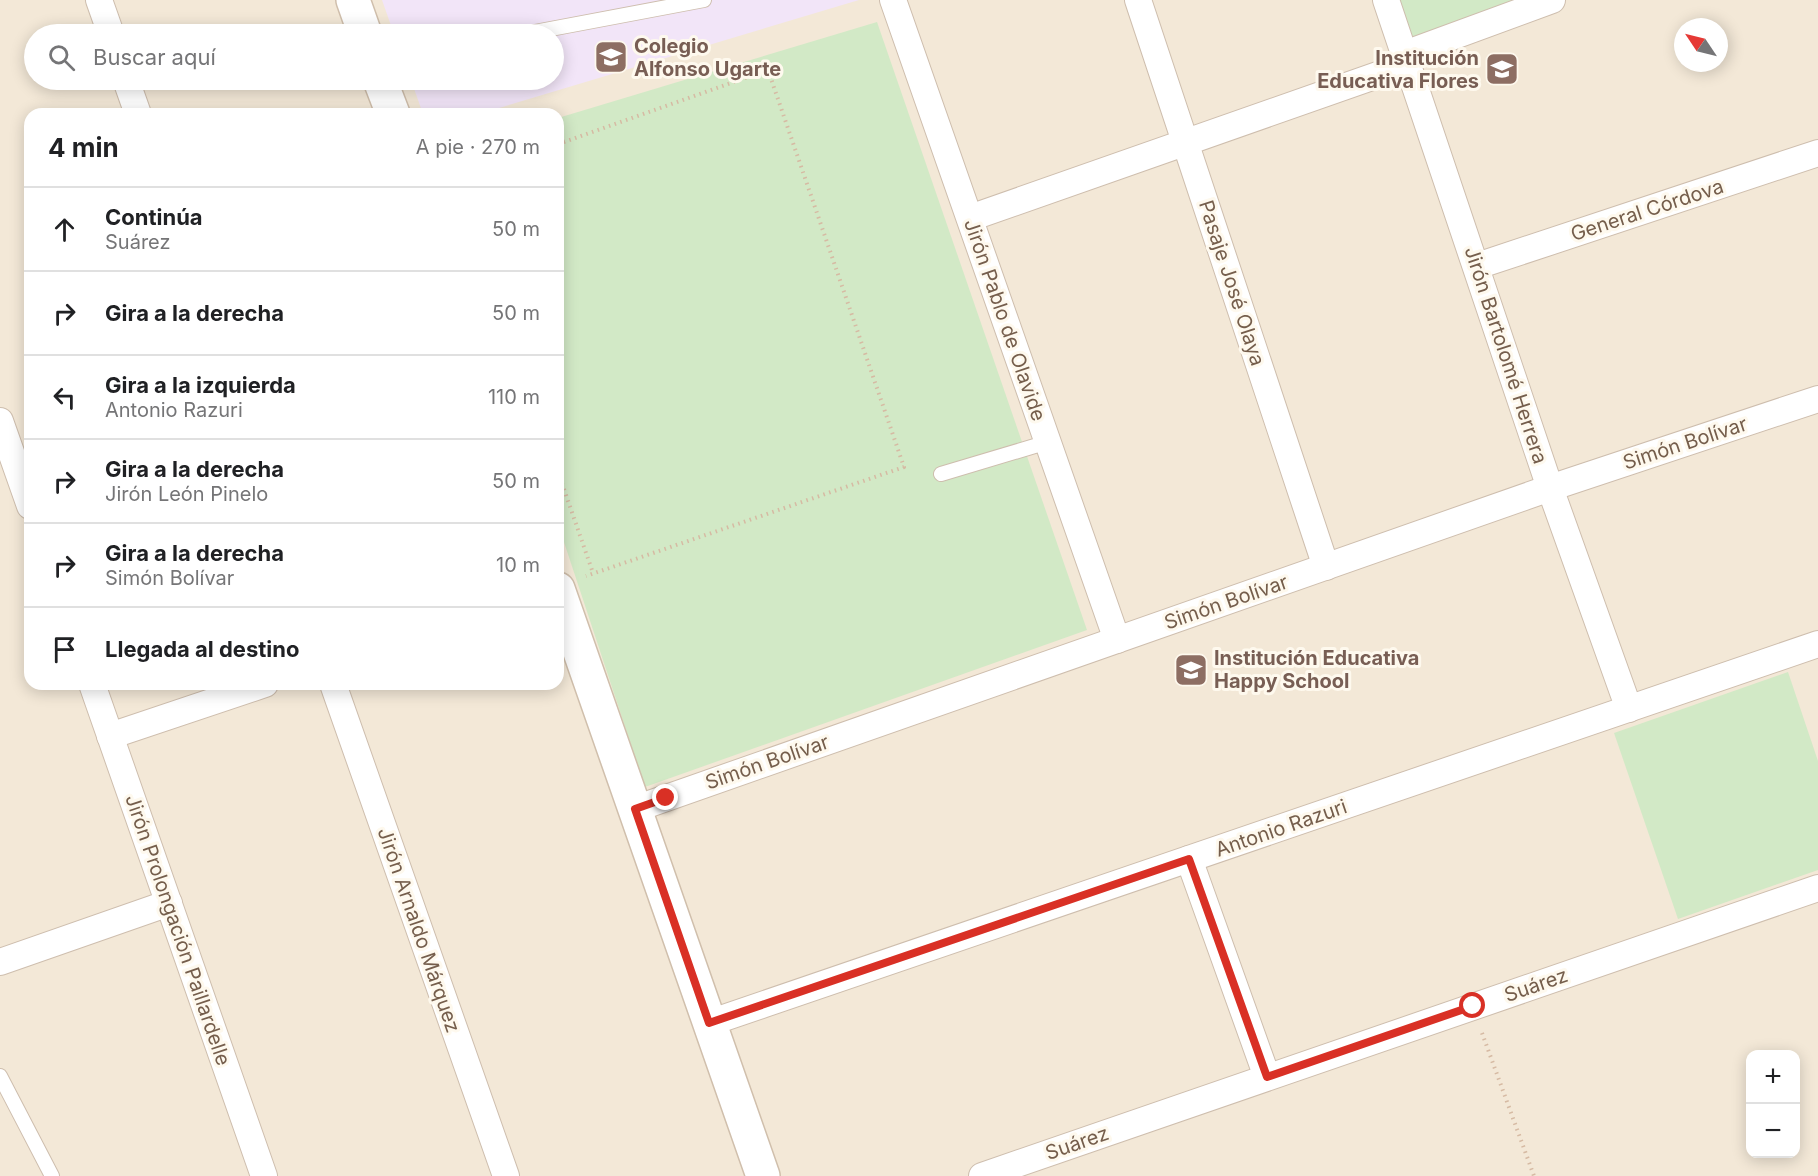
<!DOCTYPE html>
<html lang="es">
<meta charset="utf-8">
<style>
:root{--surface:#fff;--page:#f6f6f6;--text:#202124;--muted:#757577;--line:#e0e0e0}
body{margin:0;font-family:Inter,sans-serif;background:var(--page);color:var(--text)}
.controls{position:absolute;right:18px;bottom:18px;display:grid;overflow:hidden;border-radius:12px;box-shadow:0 3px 15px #0003}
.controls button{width:54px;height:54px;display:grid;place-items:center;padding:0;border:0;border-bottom:2px solid var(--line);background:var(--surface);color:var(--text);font:30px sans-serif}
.compass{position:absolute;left:1674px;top:18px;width:54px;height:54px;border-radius:50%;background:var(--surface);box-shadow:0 3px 15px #0003;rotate:305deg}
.stop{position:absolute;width:18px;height:18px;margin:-14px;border:4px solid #d93025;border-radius:50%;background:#fff}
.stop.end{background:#d93025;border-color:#fff;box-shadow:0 2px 6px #0008}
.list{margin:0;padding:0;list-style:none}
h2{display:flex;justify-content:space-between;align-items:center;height:78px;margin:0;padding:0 24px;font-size:26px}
h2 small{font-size:20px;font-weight:400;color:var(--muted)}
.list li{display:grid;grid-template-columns:39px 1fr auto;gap:18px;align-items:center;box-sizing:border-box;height:84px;padding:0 24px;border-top:2px solid var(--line)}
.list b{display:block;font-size:22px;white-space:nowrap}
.list p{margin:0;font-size:20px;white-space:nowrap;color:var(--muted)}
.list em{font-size:20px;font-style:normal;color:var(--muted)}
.icon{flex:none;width:33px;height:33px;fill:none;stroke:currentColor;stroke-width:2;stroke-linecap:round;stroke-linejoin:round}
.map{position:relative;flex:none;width:1818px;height:1176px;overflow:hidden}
.search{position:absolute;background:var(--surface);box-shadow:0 3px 15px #0003;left:24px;top:24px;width:540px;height:66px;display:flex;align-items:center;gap:15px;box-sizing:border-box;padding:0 21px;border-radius:33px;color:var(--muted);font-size:22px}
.panel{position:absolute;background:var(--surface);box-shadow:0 3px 15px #0003;left:24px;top:108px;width:540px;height:582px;border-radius:18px}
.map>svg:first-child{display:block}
.residential{fill:#f3e8d7;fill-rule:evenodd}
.education{fill:#f2e5f8}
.green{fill:#d2e9c6}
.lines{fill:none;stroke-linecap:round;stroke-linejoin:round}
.lane-casing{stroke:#cebeae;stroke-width:16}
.street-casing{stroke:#cebeae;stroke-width:28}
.secondary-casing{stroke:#d0bfac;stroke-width:36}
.path{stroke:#d6baa3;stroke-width:4;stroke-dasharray:1.5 4.5;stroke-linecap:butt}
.lane{stroke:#fff;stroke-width:14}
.street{stroke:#fff;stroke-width:26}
.secondary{stroke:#fff;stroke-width:33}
.route{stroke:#d93025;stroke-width:8}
.labels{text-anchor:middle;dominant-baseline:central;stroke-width:6;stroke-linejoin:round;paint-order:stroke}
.education-label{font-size:20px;font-weight:bold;fill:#785e54;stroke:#fef9ee;text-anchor:start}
.street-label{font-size:20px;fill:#755e4c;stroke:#fef9ee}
</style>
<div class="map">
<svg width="1818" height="1176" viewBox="0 0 1818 1176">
<rect width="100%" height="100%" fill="#fcf6e8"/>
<path class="residential" d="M0,0h1818v1176h-1818zM1683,27h36v36h-36zM34,34h520v46h-520zM30,114h528v570h-528zM1750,1054h46v100h-46z"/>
<path class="education" d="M382,0h477l-380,114h-56l-12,-34h143v-46h-160z"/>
<g class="green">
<path d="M1397,0h118l-105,38z"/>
<path d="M877,22l210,608 -442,157 -87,-263v-406z"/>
<path d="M1788,672l30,89v109l-140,49 -64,-186z"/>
</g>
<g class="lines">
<g class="lane-casing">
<g id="lane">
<path d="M524,34l180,-34"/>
<path d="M941,474l107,-32"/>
<path d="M0,1076l52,100"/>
</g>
</g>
<g class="street-casing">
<g id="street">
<path d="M99,0l12,34"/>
<path d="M893,0l224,640"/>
<path d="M1138,0l188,567"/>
<path d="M1386,0l164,488 79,221"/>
<path d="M1405,54l147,-54"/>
<path d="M126,80l12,34"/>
<path d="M970,218l439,-154"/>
<path d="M1477,266l341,-113"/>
<path d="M0,421l30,85"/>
<path d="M92,684l172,492"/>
<path d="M333,684l173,492"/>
<path d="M110,736l155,-52"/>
<path d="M635,809l915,-321 268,-89"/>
<path d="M1189,859l78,218"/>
<path d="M0,962l169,-59"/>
<path d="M709,1023l1109,-379"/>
<path d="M982,1176l836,-288"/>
</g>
</g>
<g class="secondary-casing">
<g id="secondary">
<path d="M353,0l12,34"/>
<path d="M380,80l13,34"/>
<path d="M558,589l205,587"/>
</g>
</g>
<g class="path">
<path d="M558,144l210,-74 136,397 -318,109"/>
<path d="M558,472l35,101"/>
<path d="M1482,1033l52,143"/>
</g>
<use href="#lane" class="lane"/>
<use href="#street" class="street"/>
<use href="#secondary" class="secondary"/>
</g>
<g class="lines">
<path class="route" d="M666,798l-31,11 74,214 480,-164 78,218 206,-71"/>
</g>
<defs>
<g id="school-square" transform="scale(1.725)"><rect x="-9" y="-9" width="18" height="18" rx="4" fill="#8d6e63" stroke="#fef9ee"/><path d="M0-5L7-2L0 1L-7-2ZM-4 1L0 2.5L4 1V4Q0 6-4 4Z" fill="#fff"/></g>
</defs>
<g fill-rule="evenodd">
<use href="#school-square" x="611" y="57"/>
<use href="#school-square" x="1502" y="69"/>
<use href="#school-square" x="1191" y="670"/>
</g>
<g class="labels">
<g class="education-label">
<text x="634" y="46">Colegio<tspan x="634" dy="23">Alfonso Ugarte</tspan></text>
<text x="1479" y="58" text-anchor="end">Institución<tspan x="1479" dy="23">Educativa Flores</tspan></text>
<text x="1214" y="658">Institución Educativa<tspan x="1214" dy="23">Happy School</tspan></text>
</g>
<g class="street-label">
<text transform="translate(1647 210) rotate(-18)">General Córdova</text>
<text transform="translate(1232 283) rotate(72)">Pasaje José Olaya</text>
<text transform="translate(1005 320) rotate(71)">Jirón Pablo de Olavide</text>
<text transform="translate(1506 355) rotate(72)">Jirón Bartolomé Herrera</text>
<text transform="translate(1685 443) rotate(-18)">Simón Bolívar</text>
<text transform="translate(1226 602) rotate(-19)">Simón Bolívar</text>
<text transform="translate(767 762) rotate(-19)">Simón Bolívar</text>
<text transform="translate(1281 828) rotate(-19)">Antonio Razuri</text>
<text transform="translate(178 930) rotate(71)">Jirón Prolongación Paillardelle</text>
<text transform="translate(419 930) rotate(71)">Jirón Arnaldo Márquez</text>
<text transform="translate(1536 985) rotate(-19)">Suárez</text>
<text transform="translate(1077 1143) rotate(-19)">Suárez</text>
</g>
</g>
</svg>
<div class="controls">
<button>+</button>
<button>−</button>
</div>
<svg class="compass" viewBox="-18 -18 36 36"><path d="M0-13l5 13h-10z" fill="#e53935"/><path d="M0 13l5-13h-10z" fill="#757577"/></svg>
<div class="stop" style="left:1473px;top:1006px"></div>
<div class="stop end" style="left:666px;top:798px"></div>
<div class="search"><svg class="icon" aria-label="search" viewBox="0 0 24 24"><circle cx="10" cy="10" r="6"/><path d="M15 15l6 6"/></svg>Buscar aquí</div>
<section class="panel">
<h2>4 min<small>A pie · 270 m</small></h2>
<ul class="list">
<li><svg class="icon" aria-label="ahead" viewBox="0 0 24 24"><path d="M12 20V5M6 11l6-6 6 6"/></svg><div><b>Continúa</b><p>Suárez</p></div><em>50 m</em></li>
<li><svg class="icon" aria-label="right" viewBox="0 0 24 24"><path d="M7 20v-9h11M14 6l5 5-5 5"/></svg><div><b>Gira a la derecha</b></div><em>50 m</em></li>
<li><svg class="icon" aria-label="left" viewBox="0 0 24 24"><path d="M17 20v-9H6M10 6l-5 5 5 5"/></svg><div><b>Gira a la izquierda</b><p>Antonio Razuri</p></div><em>110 m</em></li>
<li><svg class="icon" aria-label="right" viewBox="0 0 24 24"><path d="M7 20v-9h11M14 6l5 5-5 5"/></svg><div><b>Gira a la derecha</b><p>Jirón León Pinelo</p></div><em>50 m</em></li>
<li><svg class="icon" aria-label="right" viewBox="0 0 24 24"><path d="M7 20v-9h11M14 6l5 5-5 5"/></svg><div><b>Gira a la derecha</b><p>Simón Bolívar</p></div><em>10 m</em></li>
<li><svg class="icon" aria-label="arrive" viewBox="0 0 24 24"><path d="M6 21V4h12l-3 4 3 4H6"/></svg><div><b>Llegada al destino</b></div></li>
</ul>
</section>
</div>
